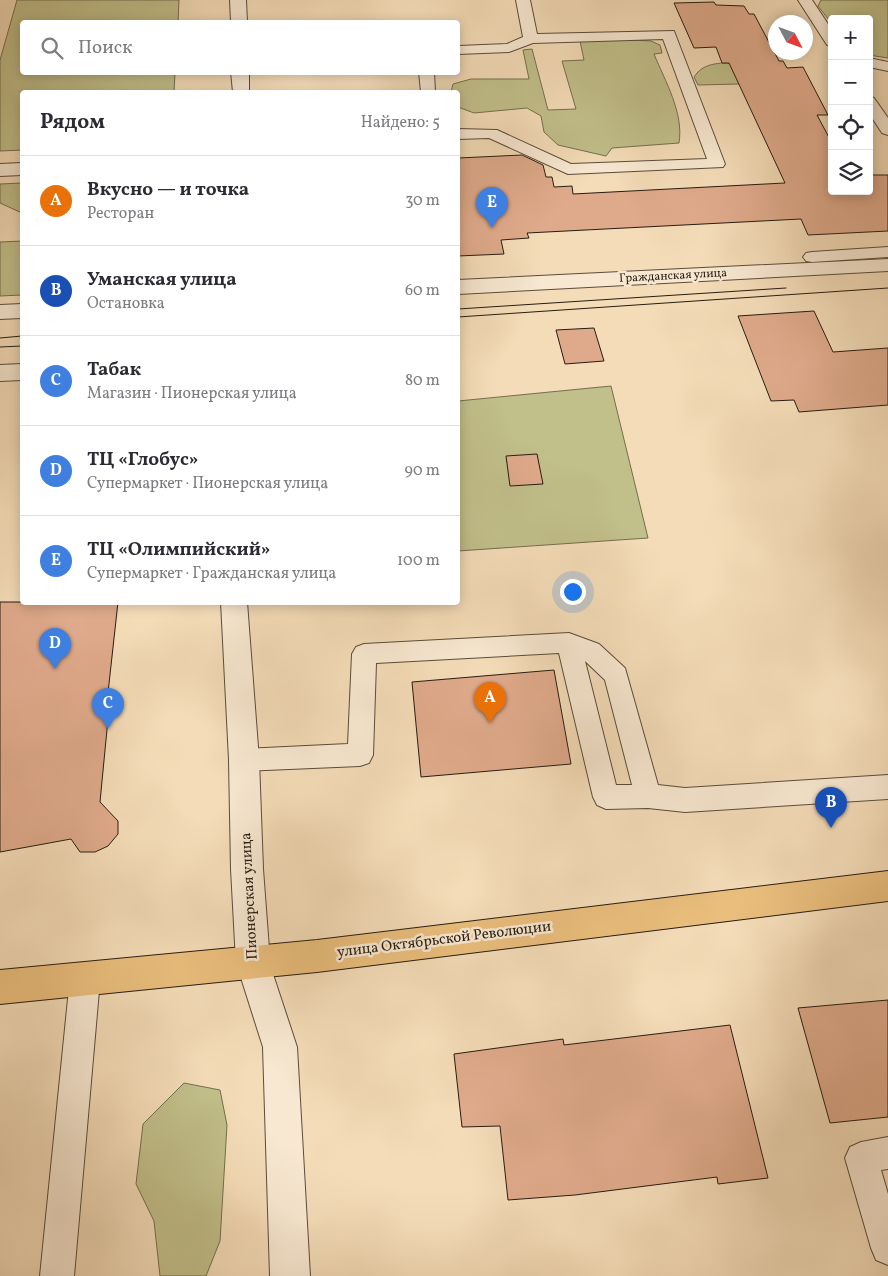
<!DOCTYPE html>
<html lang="ru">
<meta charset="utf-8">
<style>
:root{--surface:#fff;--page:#f2f2f3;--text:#2b2b33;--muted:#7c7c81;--line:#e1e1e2;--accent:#8f2418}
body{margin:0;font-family:Vollkorn,serif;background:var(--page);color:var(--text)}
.controls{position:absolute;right:15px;top:15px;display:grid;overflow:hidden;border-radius:5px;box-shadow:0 2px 12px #0003}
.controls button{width:45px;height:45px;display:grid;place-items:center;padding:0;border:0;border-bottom:1px solid var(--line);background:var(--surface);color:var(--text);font:25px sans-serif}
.compass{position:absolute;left:768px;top:15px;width:45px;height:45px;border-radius:50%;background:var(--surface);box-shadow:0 2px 12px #0003;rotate:131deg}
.you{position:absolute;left:572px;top:591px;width:18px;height:18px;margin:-12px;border:4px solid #fff;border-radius:50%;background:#1a73e8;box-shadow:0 0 0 8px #1a73e833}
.badge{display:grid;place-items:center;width:32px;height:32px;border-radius:50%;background:var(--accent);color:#fff;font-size:16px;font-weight:700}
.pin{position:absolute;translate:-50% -41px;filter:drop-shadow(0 1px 2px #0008)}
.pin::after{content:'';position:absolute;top:26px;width:18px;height:15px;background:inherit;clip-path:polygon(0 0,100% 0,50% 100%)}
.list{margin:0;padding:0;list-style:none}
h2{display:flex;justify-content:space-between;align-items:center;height:65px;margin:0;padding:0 20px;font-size:21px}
h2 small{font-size:16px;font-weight:400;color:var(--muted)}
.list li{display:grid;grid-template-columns:32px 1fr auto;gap:15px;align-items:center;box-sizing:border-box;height:90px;padding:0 20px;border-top:1px solid var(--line)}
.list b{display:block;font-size:19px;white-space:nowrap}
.list p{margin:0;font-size:16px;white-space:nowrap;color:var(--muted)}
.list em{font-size:16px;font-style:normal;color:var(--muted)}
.icon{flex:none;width:28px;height:28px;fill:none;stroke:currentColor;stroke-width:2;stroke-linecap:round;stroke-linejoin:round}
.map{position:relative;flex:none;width:888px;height:1276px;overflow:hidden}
.search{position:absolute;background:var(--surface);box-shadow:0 2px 12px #0003;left:20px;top:20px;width:440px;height:55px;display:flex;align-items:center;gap:12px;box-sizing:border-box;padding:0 18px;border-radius:5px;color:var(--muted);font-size:19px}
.panel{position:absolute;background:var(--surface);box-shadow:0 2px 12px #0003;left:20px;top:90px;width:440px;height:515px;border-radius:5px}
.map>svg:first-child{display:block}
.green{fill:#c1bf8a;stroke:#746e4e}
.building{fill:#dfaa8b;stroke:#271c11}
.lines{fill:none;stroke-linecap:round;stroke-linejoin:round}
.service-casing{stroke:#5a4c3b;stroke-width:2}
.minor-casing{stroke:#5a4c3b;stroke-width:2}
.tertiary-casing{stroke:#5a4c3b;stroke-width:2}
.primary-casing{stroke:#271c11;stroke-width:2}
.service{fill:#f8e8d1;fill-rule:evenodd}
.minor{fill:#f8e8d1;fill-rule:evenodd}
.tertiary{fill:#f8e8d1;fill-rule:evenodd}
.primary{fill:#eabe7c;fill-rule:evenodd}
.tram{stroke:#271c11;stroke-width:1}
.labels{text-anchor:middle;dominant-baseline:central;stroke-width:5;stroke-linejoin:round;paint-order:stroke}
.far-street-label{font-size:12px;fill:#271c11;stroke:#f8e8d1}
.street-label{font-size:15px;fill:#271c11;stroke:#f8e8d1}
</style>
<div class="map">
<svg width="888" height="1276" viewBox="0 0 888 1276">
<rect width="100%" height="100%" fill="#f4dcb8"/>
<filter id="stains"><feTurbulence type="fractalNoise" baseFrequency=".004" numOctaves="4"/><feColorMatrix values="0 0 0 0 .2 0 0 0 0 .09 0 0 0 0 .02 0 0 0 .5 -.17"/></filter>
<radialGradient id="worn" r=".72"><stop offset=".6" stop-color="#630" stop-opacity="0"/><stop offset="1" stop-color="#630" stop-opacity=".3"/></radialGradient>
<g class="green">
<path d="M17,0h162l-1,22h-156v50l153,1 -1,19h-152v58l-22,1v-91z"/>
<path d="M821,0h67v58l-19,-3v-36h-37v5l-14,-18z"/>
<path d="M633,40l18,1 9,4 2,8 -8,1c11,27 30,59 25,89l-67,5 -6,8 -48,-11 -14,-13 -3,-16 -14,-8 -53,5 -16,-6v-15h-7l2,-8 18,-5h58l-6,-29 9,-1 16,61 28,-1 -14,-48 22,-1 -4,-19z"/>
<path d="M740,63l-1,21 -41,1 -4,-8c10,-16 29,-14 46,-14z"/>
<path d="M22,183v30l-22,-10v-19z"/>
<path d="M22,241v54l-22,1v-54z"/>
<path d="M611,386l37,152 -190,13v-150z"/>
<path d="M184,1083l36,7 7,35 -7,116 -14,35h-46l-6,-55 -18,-37 7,-60z"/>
</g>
<g class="building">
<path d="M714,2l2,3 28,1 5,8h5l25,47h4l4,7 16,-1 25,48h-11l15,28v48h37v-16h19v56l-80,4 -7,-16 -274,14 2,5 -28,2 3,14 -46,2v-98l64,-3 21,10 3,12h6l2,10 18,-1 1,8 212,-11 -56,-120h-7l-6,-16 -22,1 -20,-45z"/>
<path d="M814,311l19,41 55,-4v57l-89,7 -5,-12 -23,1 -33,-85z"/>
<path d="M594,328l10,33 -39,3 -9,-34z"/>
<path d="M537,454l6,30 -33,2 -4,-30z"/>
<path d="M0,602h118l-13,118 3,-1 -8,83 18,19v13l-10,12 -13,6h-15l-9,-13 -71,13z"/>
<path d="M554,670l17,94 -150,13 -9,-95z"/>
<path d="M888,1000v117l-58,6 -32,-115z"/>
<path d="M730,1025l38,153 -50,6 -1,-7 -142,18 -67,5 -8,-74 -38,1 -8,-73 109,-15 1,6z"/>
</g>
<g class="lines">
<g class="service-casing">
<g id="service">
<path d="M516,0h14l7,34 137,-3 51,133 -2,3 -155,7 -79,-36 -31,1v-10l39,1 74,34 136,-5 -44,-120 -130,4 -24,9 -51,2v-8l49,-2 16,-7z"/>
<path d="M798,0h14l20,30v16l-5,-1z"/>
<path d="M869,58l19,4v9l-19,-4z"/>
<path d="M419,72h15l1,20h-14z"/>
<path d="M869,96l5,2 14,20v17l-6,-2 -13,-20z"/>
<path d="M888,247v10l-76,5 -6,-1 -3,-4 3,-4 6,-1z"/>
<path d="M569,633l30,11 26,24 33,117 27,3 203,-13v24l-203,13 -37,-4 -42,1 -9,-4 -4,-8 -34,-144 -183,10 -3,92 -4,8 -9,3 -116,5 -9,-3 -4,-8 4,-8 9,-3 104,-5 4,-90 4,-7 8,-3zM585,661l20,19 27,105h-16z"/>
<path d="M85,964l10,5 5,10 -26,297h-34l30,-297 5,-10z"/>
<path d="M888,1137v32l-7,1 7,24v71l-12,-5 -5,-12 -26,-90 5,-11 11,-5z"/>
</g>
</g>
<g class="minor-casing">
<g id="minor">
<path d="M22,163v12l-22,1v-12z"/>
<path d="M888,259v12l-430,23v-14z"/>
<path d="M22,304v14l-22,1v-14z"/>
<path d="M22,364v16l-22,1v-16z"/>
<path d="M253,945l12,5 32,97 13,229h-40l-7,-229 -27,-85 5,-12z"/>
</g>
</g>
<g class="tertiary-casing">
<g id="tertiary">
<path d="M230,0h16l1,22h-16z"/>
<path d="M231,72h18v20h-16z"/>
<path d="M221,602h26l12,158 4,109 7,93 -5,12 -12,5 -12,-5 -5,-12 -5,-93 -2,-109z"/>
</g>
</g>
<g class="primary-casing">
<path id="primary" d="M888,871v30l-571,71 -317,32v-34l317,-30z"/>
</g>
<use href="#service" class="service"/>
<use href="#minor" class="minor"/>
<use href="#tertiary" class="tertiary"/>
<use href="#primary" class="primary"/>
<g class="tram">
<path d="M458,309l328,-21"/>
<path d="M458,317l430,-29"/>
<path d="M0,338l22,-2"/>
<path d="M0,347l22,-1"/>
</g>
</g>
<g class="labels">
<g class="far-street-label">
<text transform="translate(673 276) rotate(-3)">Гражданская улица</text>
</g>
<g class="street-label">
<text transform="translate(250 896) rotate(-93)">Пионерская улица</text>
<text transform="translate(444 940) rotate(-7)">улица Октябрьской Революции</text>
</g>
</g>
<rect width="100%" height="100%" filter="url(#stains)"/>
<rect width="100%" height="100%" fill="url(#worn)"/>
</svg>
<div class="controls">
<button>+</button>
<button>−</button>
<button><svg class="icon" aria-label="locate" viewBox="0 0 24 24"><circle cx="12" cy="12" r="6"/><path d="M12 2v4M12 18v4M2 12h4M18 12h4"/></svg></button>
<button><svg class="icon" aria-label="layers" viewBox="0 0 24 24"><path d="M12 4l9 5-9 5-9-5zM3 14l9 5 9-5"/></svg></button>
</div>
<svg class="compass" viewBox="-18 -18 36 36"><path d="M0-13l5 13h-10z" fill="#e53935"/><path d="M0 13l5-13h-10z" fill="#7c7c81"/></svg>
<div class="you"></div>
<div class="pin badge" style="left:490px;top:723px;background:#e8710a">A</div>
<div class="pin badge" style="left:831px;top:828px;background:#1a4fb4">B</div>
<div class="pin badge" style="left:108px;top:729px;background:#3f7fe0">C</div>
<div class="pin badge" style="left:55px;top:669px;background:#3f7fe0">D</div>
<div class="pin badge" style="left:492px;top:228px;background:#3f7fe0">E</div>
<div class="search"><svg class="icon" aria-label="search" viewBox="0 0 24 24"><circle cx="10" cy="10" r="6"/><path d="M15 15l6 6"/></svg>Поиск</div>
<section class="panel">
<h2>Рядом<small>Найдено: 5</small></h2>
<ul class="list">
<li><span class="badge" style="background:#e8710a">A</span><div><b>Вкусно — и точка</b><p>Ресторан</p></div><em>30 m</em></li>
<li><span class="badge" style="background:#1a4fb4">B</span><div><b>Уманская улица</b><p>Остановка</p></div><em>60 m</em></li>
<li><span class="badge" style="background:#3f7fe0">C</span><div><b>Табак</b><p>Магазин · Пионерская улица</p></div><em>80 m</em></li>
<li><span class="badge" style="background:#3f7fe0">D</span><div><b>ТЦ «Глобус»</b><p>Супермаркет · Пионерская улица</p></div><em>90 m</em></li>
<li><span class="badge" style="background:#3f7fe0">E</span><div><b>ТЦ «Олимпийский»</b><p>Супермаркет · Гражданская улица</p></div><em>100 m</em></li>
</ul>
</section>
</div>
